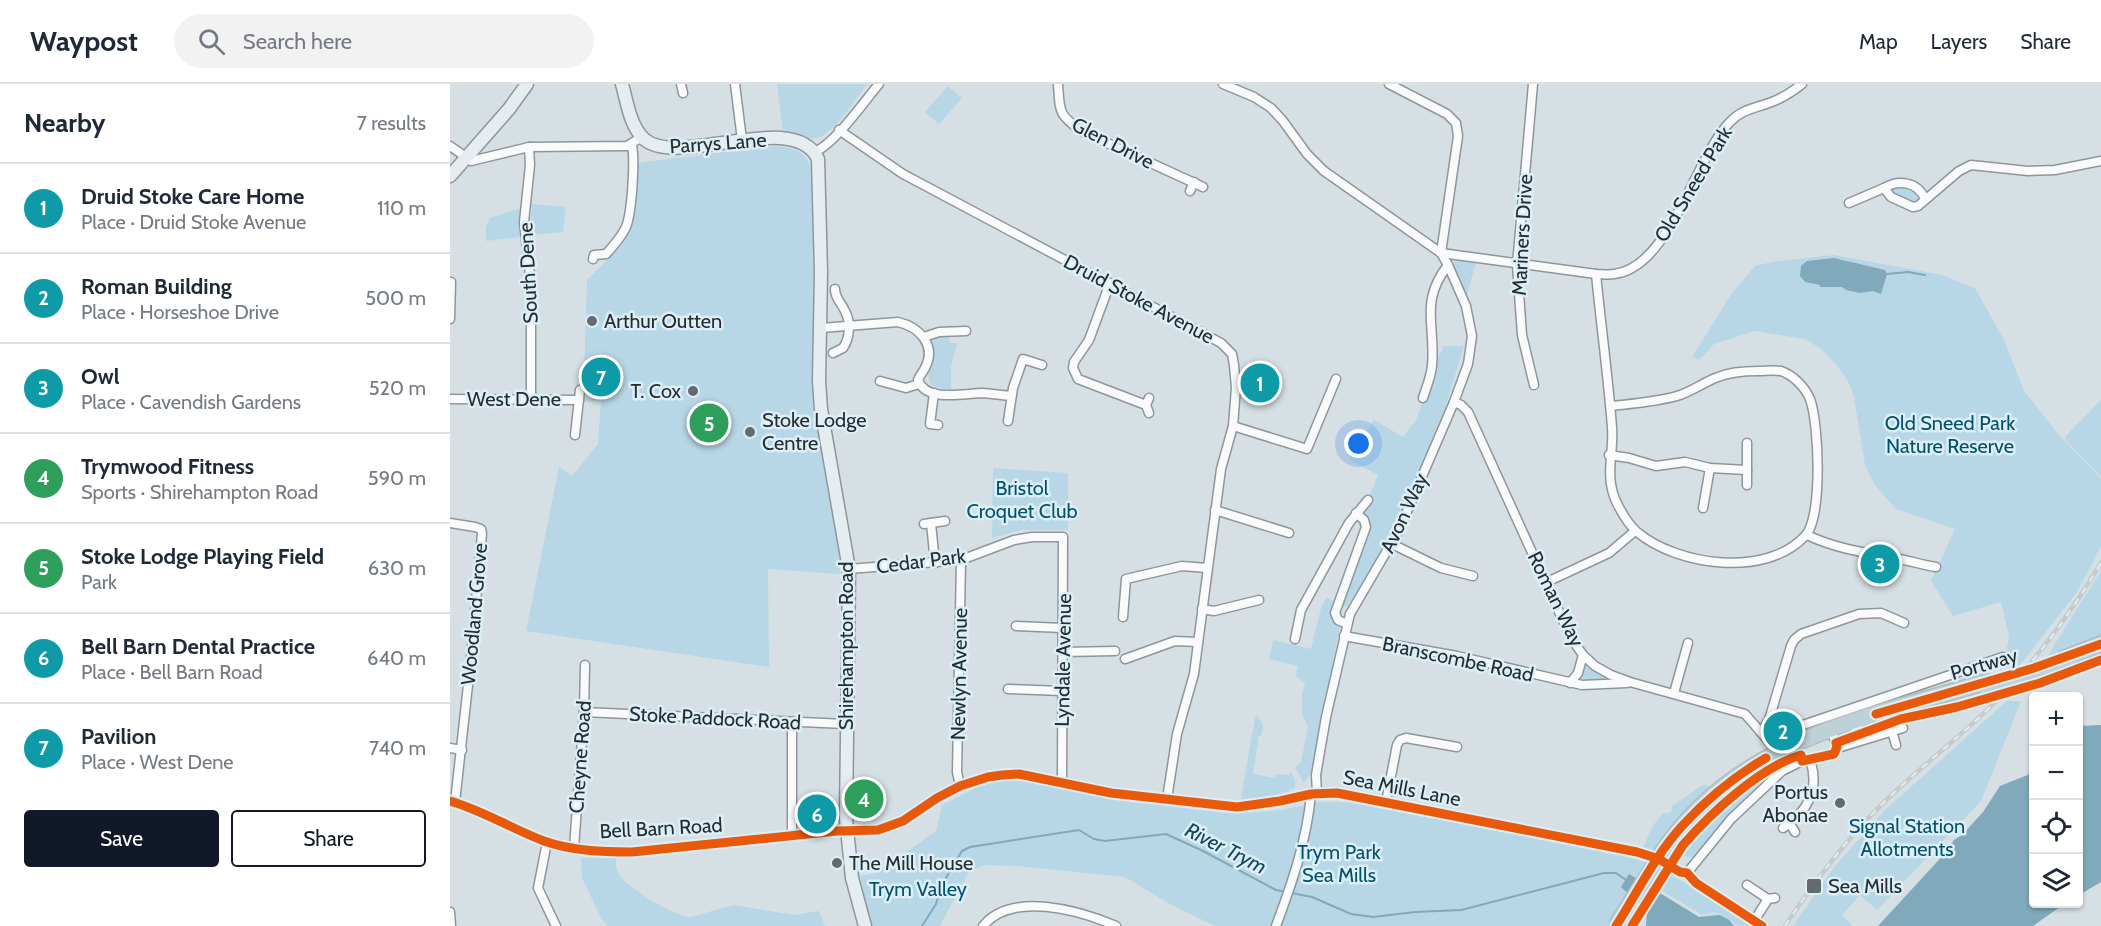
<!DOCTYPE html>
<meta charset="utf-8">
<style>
:root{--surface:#fff;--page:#f2f2f3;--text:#1f2937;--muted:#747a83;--line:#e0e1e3;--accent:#111827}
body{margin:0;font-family:Cabin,sans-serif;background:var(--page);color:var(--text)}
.controls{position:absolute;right:18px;bottom:18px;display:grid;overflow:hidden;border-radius:6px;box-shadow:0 2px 4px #0004}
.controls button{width:54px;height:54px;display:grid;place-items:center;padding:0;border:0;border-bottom:2px solid var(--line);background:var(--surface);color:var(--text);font:30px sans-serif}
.you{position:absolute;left:909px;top:360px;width:21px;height:21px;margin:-15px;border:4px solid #fff;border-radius:50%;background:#1a73e8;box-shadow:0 0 0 9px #1a73e833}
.badge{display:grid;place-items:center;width:39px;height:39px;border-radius:50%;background:var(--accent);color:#fff;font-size:20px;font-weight:700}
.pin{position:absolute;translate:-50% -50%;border:3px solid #fff;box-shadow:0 2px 6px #0006}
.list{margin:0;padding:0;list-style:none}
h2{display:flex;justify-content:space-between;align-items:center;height:78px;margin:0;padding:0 24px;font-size:26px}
h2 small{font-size:20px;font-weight:400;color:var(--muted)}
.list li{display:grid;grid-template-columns:39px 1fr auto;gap:18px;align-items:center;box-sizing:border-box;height:90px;padding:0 24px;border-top:2px solid var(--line)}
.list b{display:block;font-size:22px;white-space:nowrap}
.list p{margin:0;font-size:20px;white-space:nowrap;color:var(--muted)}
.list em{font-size:20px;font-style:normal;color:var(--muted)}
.actions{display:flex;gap:12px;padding:18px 24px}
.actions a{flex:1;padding:14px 0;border:2px solid var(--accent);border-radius:6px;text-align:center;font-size:21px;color:var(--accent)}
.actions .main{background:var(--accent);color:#fff}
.icon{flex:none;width:33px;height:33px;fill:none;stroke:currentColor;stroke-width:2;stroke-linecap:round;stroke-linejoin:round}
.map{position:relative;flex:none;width:1651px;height:842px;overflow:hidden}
header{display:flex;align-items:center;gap:36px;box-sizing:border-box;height:84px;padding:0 30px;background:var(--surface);border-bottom:2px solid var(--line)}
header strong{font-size:28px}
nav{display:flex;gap:33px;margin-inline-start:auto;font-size:21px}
.search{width:420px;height:54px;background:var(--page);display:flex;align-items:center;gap:15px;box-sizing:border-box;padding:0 21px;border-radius:33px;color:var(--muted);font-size:22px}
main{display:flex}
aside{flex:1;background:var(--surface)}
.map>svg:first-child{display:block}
.green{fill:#b8d7e6}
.water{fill:#80a9bb}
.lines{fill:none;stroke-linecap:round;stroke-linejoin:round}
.stream{stroke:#80a9bb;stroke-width:2}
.street-casing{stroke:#8f969a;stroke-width:11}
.secondary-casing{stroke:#8f969a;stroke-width:15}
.highway-casing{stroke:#b5babc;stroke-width:18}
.street{stroke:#f9fafb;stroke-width:8}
.secondary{stroke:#e6edf1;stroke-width:12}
.highway{stroke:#bcd1d8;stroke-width:15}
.rail-casing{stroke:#c7cacb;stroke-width:4.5}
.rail{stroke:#dceff7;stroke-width:2;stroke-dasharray:7;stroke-linecap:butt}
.highway-bridge-casing{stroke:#b5babc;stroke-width:18;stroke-linecap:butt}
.highway-bridge{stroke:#bcd1d8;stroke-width:15}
.cycleway-casing{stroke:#dceff7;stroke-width:13}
.cycleway{stroke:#e8590c;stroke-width:9}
.poi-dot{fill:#636b6f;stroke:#dceff7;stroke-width:2}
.labels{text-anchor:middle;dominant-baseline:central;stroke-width:5;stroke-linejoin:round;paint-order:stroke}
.street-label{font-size:20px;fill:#262c30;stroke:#dceff7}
.poi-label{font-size:20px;fill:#262c30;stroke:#dceff7;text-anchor:start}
.park-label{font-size:20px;fill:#03526c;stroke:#dceff7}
.water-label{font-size:21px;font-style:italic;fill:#174659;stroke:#dceff7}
</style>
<header>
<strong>Waypost</strong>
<div class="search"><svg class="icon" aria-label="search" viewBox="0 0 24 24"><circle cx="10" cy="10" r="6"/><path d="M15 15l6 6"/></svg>Search here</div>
<nav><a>Map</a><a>Layers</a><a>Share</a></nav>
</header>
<main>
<aside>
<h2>Nearby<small>7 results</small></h2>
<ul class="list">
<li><span class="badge" style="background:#0f9aa8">1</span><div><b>Druid Stoke Care Home</b><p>Place · Druid Stoke Avenue</p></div><em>110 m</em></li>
<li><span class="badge" style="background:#0f9aa8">2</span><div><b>Roman Building</b><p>Place · Horseshoe Drive</p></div><em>500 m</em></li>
<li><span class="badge" style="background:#0f9aa8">3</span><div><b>Owl</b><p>Place · Cavendish Gardens</p></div><em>520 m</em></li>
<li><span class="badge" style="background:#2e9e5b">4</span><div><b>Trymwood Fitness</b><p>Sports · Shirehampton Road</p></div><em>590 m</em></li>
<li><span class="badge" style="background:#2e9e5b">5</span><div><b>Stoke Lodge Playing Field</b><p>Park</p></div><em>630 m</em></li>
<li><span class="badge" style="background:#0f9aa8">6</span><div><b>Bell Barn Dental Practice</b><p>Place · Bell Barn Road</p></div><em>640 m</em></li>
<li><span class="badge" style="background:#0f9aa8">7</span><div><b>Pavilion</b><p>Place · West Dene</p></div><em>740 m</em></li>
</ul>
<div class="actions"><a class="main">Save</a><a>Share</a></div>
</aside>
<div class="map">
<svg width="1651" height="842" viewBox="0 0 1651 842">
<rect width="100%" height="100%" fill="#d5dfe4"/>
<g class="green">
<path d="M327,0h90c-11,14 -33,51 -51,54 -11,1 -23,-3 -33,-5z"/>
<path d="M498,2l14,12 -23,26 -14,-12z"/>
<path d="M325,62c18,2 31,4 36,23l3,107 -2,107 26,160 2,31 -72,-5 1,98 -243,-36 33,-164 13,9 26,-32 3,-43 -18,1 4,-122 33,-33 9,-18 7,-66z"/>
<path d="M1446,103l18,5 4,5 -1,5 -4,3 -22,-13z"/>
<path d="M82,120l34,3 -3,25 -33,3z"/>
<path d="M71,124v29l-35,4v-14l4,-9z"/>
<path d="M1384,171l108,20 33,13 29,52 20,51 35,44 42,44v68l-24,45 -57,73 -13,3 -3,-5 5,-26 -8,-35 -48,14 -22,-35 24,-52 -59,-20 -22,-25 -9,-19 -11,-68 -6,-16 -13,-18 -15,-15 -15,-9 -51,-8 -40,13 -15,16 -7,-3 40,-64 23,-27 17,-4z"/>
<path d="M1006,175l20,3 -10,36 -14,-31z"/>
<path d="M498,251l2,8h7l-6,24v22c-42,0 -10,-27 -19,-51z"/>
<path d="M994,262h20l-20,65 -53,125 -14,26 -30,44 -5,1 -3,-3 30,-80 -6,-12 15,-37 -29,-16 25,-39 29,17 14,-18 19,-58z"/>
<path d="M1651,316v77l-37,-39z"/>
<path d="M543,384l75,5v57h-47l-29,8z"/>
<path d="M1651,487v64l-31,16 -22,4z"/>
<path d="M877,513l6,4c-1,10 -2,17 7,25l-27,144 -9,13 -9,-16 6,-5 7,-35 -6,-13v-19l3,-12 -9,-7 2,-10 -29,-7 4,-19 38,9 10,-41z"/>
<path d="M1134,580h2l16,11 12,5 -33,1 -2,-4z"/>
<path d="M1557,617h14l-40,100 -104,109 -17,-15 -18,20 11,11h-60l42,-60 50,-56z"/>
<path d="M808,632l5,9 -2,11h-2l-6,38 22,4 1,-4 13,1 2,-4 4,10v6c-14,10 -38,11 -54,12l14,-82z"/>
<path d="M1327,684l1,2c-31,27 -60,54 -83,88l-17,-3c25,-35 62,-64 99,-87z"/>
<path d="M563,696l47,7 63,14 112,13 47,-4 37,-8h28l270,52 32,9 -10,18 60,36 18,-3 8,2 -10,-4 -13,3 -43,-26 10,-16 84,53h-15l-8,-6 4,6h-50l-34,-27 -4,27 1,-14 -18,-17 -19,31h-395l-47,-23 -43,-26 -107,-11 -32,-1 -17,6 -29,55h-69l-11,-50 17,-3 59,-42 6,-26 44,-22z"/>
<path d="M1253,701l6,1 4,4 -59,64 -11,-6 9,-21 10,-13 9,-2 1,-6z"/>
<path d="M131,774h35c0,8 0,13 5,19 9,12 54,40 70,40l42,-12 61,10 25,-4 6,15h-217l-6,-6 -20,-42z"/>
</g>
<g class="water">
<path d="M1384,174l51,12 2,4 -6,20 -8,-3 -13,2 -14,-3 -4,-3h-22v-2l-15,-3 -5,-6 1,-10 6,-5z"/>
<path d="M1651,641v157l-22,13v-169z"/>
<path d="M1583,670l1,150h30l-31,22h-155l69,-75 7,-11 8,-5 21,-23 17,-26 30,-12z"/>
<path d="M1179,790l70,43 21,-2 9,5 5,6h-88l1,-14 -26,-25z"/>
</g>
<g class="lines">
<g class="stream">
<path d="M1437,190l21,-2 17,3"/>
<path d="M472,842l14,-22 5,-18 21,-35 8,-4 109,-17 15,9 11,2 61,-7 37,17 73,39 36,7 39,17 22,3 42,-5 46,-2 143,-37h12l10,7"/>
</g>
<g class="street-casing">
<g id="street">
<path d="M231,0l2,9"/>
<path d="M285,0l7,56"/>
<path d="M608,0c2,28 0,30 23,47l122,56"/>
<path d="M773,0l31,13 17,11 12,13 24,33 17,17 117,82 7,12 18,41 6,30 -4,28 -14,38 -55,128 -49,84 -24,103 -10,58 1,18"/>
<path d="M939,0l58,30 9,9 2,13 -17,117"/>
<path d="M1083,0l-16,181 5,70 12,50"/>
<path d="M389,46l64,44 318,169 11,11 2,11 2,23 -3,38 -12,43 -27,205 -17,60 -10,65"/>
<path d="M0,62l16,11"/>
<path d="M79,63l1,18 -6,57 7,62v114"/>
<path d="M365,68c21,-10 48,-49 64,-68"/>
<path d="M15,74l6,3 58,-14 98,-1 15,-9"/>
<path d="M740,107l4,-9"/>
<path d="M1475,115c-7,-17 -26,-20 -41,-11l7,9 22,10 5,-1 41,-35 12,-6 57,6 27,-1 46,-9"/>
<path d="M1399,119l35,-15"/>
<path d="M991,169l155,21c6,0 12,1 18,0 56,-6 81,-117 116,-152 11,-12 22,-13 36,-18 13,-4 25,-11 36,-20"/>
<path d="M143,175l1,-4 12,-1c8,-9 15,-16 20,-27 6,-15 9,-66 6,-82"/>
<path d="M1146,190c5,51 12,102 16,153 2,25 -7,47 3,72 5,11 13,25 22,33 41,34 129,46 168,4 18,-18 14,-113 5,-137 -5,-12 -17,-24 -29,-28 -7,-1 -16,0 -23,0 -13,0 -28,1 -40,6 -14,5 -27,15 -41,19 -22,6 -45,8 -67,10"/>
<path d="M660,199l-21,57 -15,22 -1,6 5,11 68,26"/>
<path d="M0,235l1,-37"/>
<path d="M371,244l77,-6c21,5 39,23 27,46 -2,4 -5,7 -7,12 8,23 47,13 65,13 9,1 19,2 28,3"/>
<path d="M474,253l15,-5 27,-1"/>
<path d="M383,269l10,-5c7,-10 8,-26 2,-37 -4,-9 -10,-12 -10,-22"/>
<path d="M430,297l26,7 13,-4"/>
<path d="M484,309l-4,31 8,1"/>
<path d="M699,314l-3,7 3,8"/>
<path d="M973,314c3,-10 8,-21 9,-32 4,-40 -13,-64 16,-101"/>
<path d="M0,315l129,1"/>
<path d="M1004,318l7,3 7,7 103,226 12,17 12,11 16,9 19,7 115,32 32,37"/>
<path d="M558,337l5,-33 10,-29 19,6"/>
<path d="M783,342l74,23 29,-70"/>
<path d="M125,351l5,-45"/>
<path d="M1159,371l20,3 27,8 29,-4 25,6 37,2"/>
<path d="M1297,401v-42"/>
<path d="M1253,424l7,-40"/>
<path d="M765,426l74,23"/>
<path d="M0,439l25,4 6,2 1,4 -11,125 -16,144"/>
<path d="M481,439l4,40"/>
<path d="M474,440l21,-3"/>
<path d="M1357,451c29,14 61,18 92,24 12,2 24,6 37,8"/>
<path d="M942,460l49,24 32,8"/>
<path d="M399,485l112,-9 53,-20 18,-3h31l-1,246"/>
<path d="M1097,498l62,-29 26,-22"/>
<path d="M752,525l12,2 45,-11"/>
<path d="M673,533l3,-38 56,-13 25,2"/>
<path d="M897,540l-9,-4 -3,-7 31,-86 -2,-7 -8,-7"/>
<path d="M566,542l47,2"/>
<path d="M894,552l113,20 125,29 45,-2"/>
<path d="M845,555l6,-29 48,-87 19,-23"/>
<path d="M613,568l52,-1"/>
<path d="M675,575l50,-18 23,1"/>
<path d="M1120,599l8,-10 5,-18"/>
<path d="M558,605l54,2"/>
<path d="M1224,609l14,-50"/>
<path d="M134,628l262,12"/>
<path d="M1319,636l28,7 206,-70"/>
<path d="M1442,647l4,14"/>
<path d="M1311,648l8,-12 22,-74 3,-6 7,-6 58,-20 22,-1 23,10"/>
<path d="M1392,661l17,-17"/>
<path d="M1391,663l62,-19"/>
<path d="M0,664l12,2"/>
<path d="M510,702l-3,-14 4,-212"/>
<path d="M0,717c32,9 62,28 94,40 28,10 59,11 88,11l205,-21 41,-1 25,-9 34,-23 23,-12 28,-9 14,-2 17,-1 92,19 126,14 43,-6 31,-7 26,-1 300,59 22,7 21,13 7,1 9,10 66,43"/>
<path d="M936,718l11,-57 3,-5 6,-2 51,9"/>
<path d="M1340,740l5,8"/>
<path d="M1333,744c25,-16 37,-40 27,-68"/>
<path d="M342,752v-113"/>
<path d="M97,758l-9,46 18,38"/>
<path d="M124,764l10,-136 1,-47"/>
<path d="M1237,789l44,-54 51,-48 20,-10 32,-7 3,-7 -4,-11"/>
<path d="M1297,801l21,14 7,-1"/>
<path d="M0,828l1,14"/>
<path d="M1304,837l14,-22"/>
<path d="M533,842c29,-35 96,-16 133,0"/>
<path d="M826,842c16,-43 31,-86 35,-132"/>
</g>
</g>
<g class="secondary-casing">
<g id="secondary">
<path d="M172,0c5,18 8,42 22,55 34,30 150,-31 174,20l3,113 -2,109 2,28 28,160 -3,250 6,59 13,48"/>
<path d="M0,92l59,-67 18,-25"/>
</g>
</g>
<g class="highway-casing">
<g id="highway">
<path d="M1615,574l36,-14"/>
<path d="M1214,766c74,-110 204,-133 322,-168"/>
</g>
</g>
<use href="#street" class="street"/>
<use href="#secondary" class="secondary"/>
<use href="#highway" class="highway"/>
<g class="rail-casing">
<path id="rail" d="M1335,842c33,-50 68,-96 113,-137 30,-28 63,-53 92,-82 44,-43 79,-91 111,-144"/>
</g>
<use href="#rail" class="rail"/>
<g class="highway-bridge-casing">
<g id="highway-bridge">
<path d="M1538,606l81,-24"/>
<path d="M1166,842l48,-76"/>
</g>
</g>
<use href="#highway-bridge" class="highway-bridge"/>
<g class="cycleway-casing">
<g id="cycleway">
<path d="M1426,630l158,-46 67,-24"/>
<path d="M0,717c32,9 62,28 94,40 28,10 59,11 88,11l205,-21 41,-1 25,-9 34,-23 23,-12 28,-9 14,-2 17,-1 92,19 126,14 43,-6 31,-7 26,-1 300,59 22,7 21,13 7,1 9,10 66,43"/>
<path d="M1166,842c21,-33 40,-72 67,-101 24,-26 52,-49 83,-67"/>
<path d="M1182,842l51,-81c28,-32 77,-78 118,-90l1,6 32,-7 3,-7 -1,-4 65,-24 56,-12 83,-24 61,-23"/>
</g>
</g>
<use href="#cycleway" class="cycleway"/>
</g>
<g class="poi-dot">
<circle cx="142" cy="237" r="6"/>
<circle cx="243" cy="307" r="6"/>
<circle cx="300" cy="348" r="6"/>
<circle cx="1390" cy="719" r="6"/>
<circle cx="387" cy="779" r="6"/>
<rect x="1356" y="794" width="16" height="16" rx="3"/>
</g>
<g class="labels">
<g class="street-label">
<text transform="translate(268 59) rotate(-4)">Parrys Lane</text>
<text transform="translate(663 59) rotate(27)">Glen Drive</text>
<text transform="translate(1243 100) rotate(-59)">Old Sneed Park</text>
<text transform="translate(1072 151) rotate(-87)">Mariners Drive</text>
<text transform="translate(78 189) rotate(-93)">South Dene</text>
<text transform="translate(689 215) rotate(28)">Druid Stoke Avenue</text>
<text x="64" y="315">West Dene</text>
<text transform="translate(954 429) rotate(-65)">Avon Way</text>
<text transform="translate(471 477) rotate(-7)">Cedar Park</text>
<text transform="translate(1106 515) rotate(64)">Roman Way</text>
<text transform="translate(24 530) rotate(-85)">Woodland Grove</text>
<text transform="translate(396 562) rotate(-90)">Shirehampton Road</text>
<text transform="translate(1008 575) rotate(12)">Branscombe Road</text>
<text transform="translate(613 576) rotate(-89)">Lyndale Avenue</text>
<text transform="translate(1534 580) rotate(-16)">Portway</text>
<text transform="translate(509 590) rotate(-89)">Newlyn Avenue</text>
<text transform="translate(265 634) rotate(3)">Stoke Paddock Road</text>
<text transform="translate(130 673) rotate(-86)">Cheyne Road</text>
<text transform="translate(952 704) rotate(11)">Sea Mills Lane</text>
<text transform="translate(211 744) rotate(-3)">Bell Barn Road</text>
</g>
<g class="poi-label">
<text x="154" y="237">Arthur Outten</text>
<text x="231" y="307" text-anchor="end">T. Cox</text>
<text x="312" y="336">Stoke Lodge<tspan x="312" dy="23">Centre</tspan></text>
<text x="1378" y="708" text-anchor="end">Portus<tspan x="1378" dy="23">Abonae</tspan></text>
<text x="399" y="779">The Mill House</text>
<text x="1378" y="802">Sea Mills</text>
</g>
<g class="park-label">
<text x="1500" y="339">Old Sneed Park<tspan x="1500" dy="23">Nature Reserve</tspan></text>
<text x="572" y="404">Bristol<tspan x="572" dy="23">Croquet Club</tspan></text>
<text x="1457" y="742">Signal Station<tspan x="1457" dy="23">Allotments</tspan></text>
<text x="889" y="768">Trym Park<tspan x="889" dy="23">Sea Mills</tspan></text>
<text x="468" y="805">Trym Valley</text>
</g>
<g class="water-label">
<text transform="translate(776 764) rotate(27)">River Trym</text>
</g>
</g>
</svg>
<div class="controls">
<button>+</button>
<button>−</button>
<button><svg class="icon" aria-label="locate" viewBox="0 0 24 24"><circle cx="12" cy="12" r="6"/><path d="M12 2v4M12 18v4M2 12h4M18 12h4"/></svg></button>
<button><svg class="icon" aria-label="layers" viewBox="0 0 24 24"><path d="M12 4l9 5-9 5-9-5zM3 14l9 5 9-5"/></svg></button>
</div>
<div class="you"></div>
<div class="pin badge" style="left:810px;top:299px;background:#0f9aa8">1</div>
<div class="pin badge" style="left:1333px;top:647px;background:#0f9aa8">2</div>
<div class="pin badge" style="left:1430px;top:480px;background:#0f9aa8">3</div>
<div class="pin badge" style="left:414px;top:715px;background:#2e9e5b">4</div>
<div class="pin badge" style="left:259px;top:339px;background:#2e9e5b">5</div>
<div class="pin badge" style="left:367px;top:730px;background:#0f9aa8">6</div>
<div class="pin badge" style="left:151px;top:293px;background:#0f9aa8">7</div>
</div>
</main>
